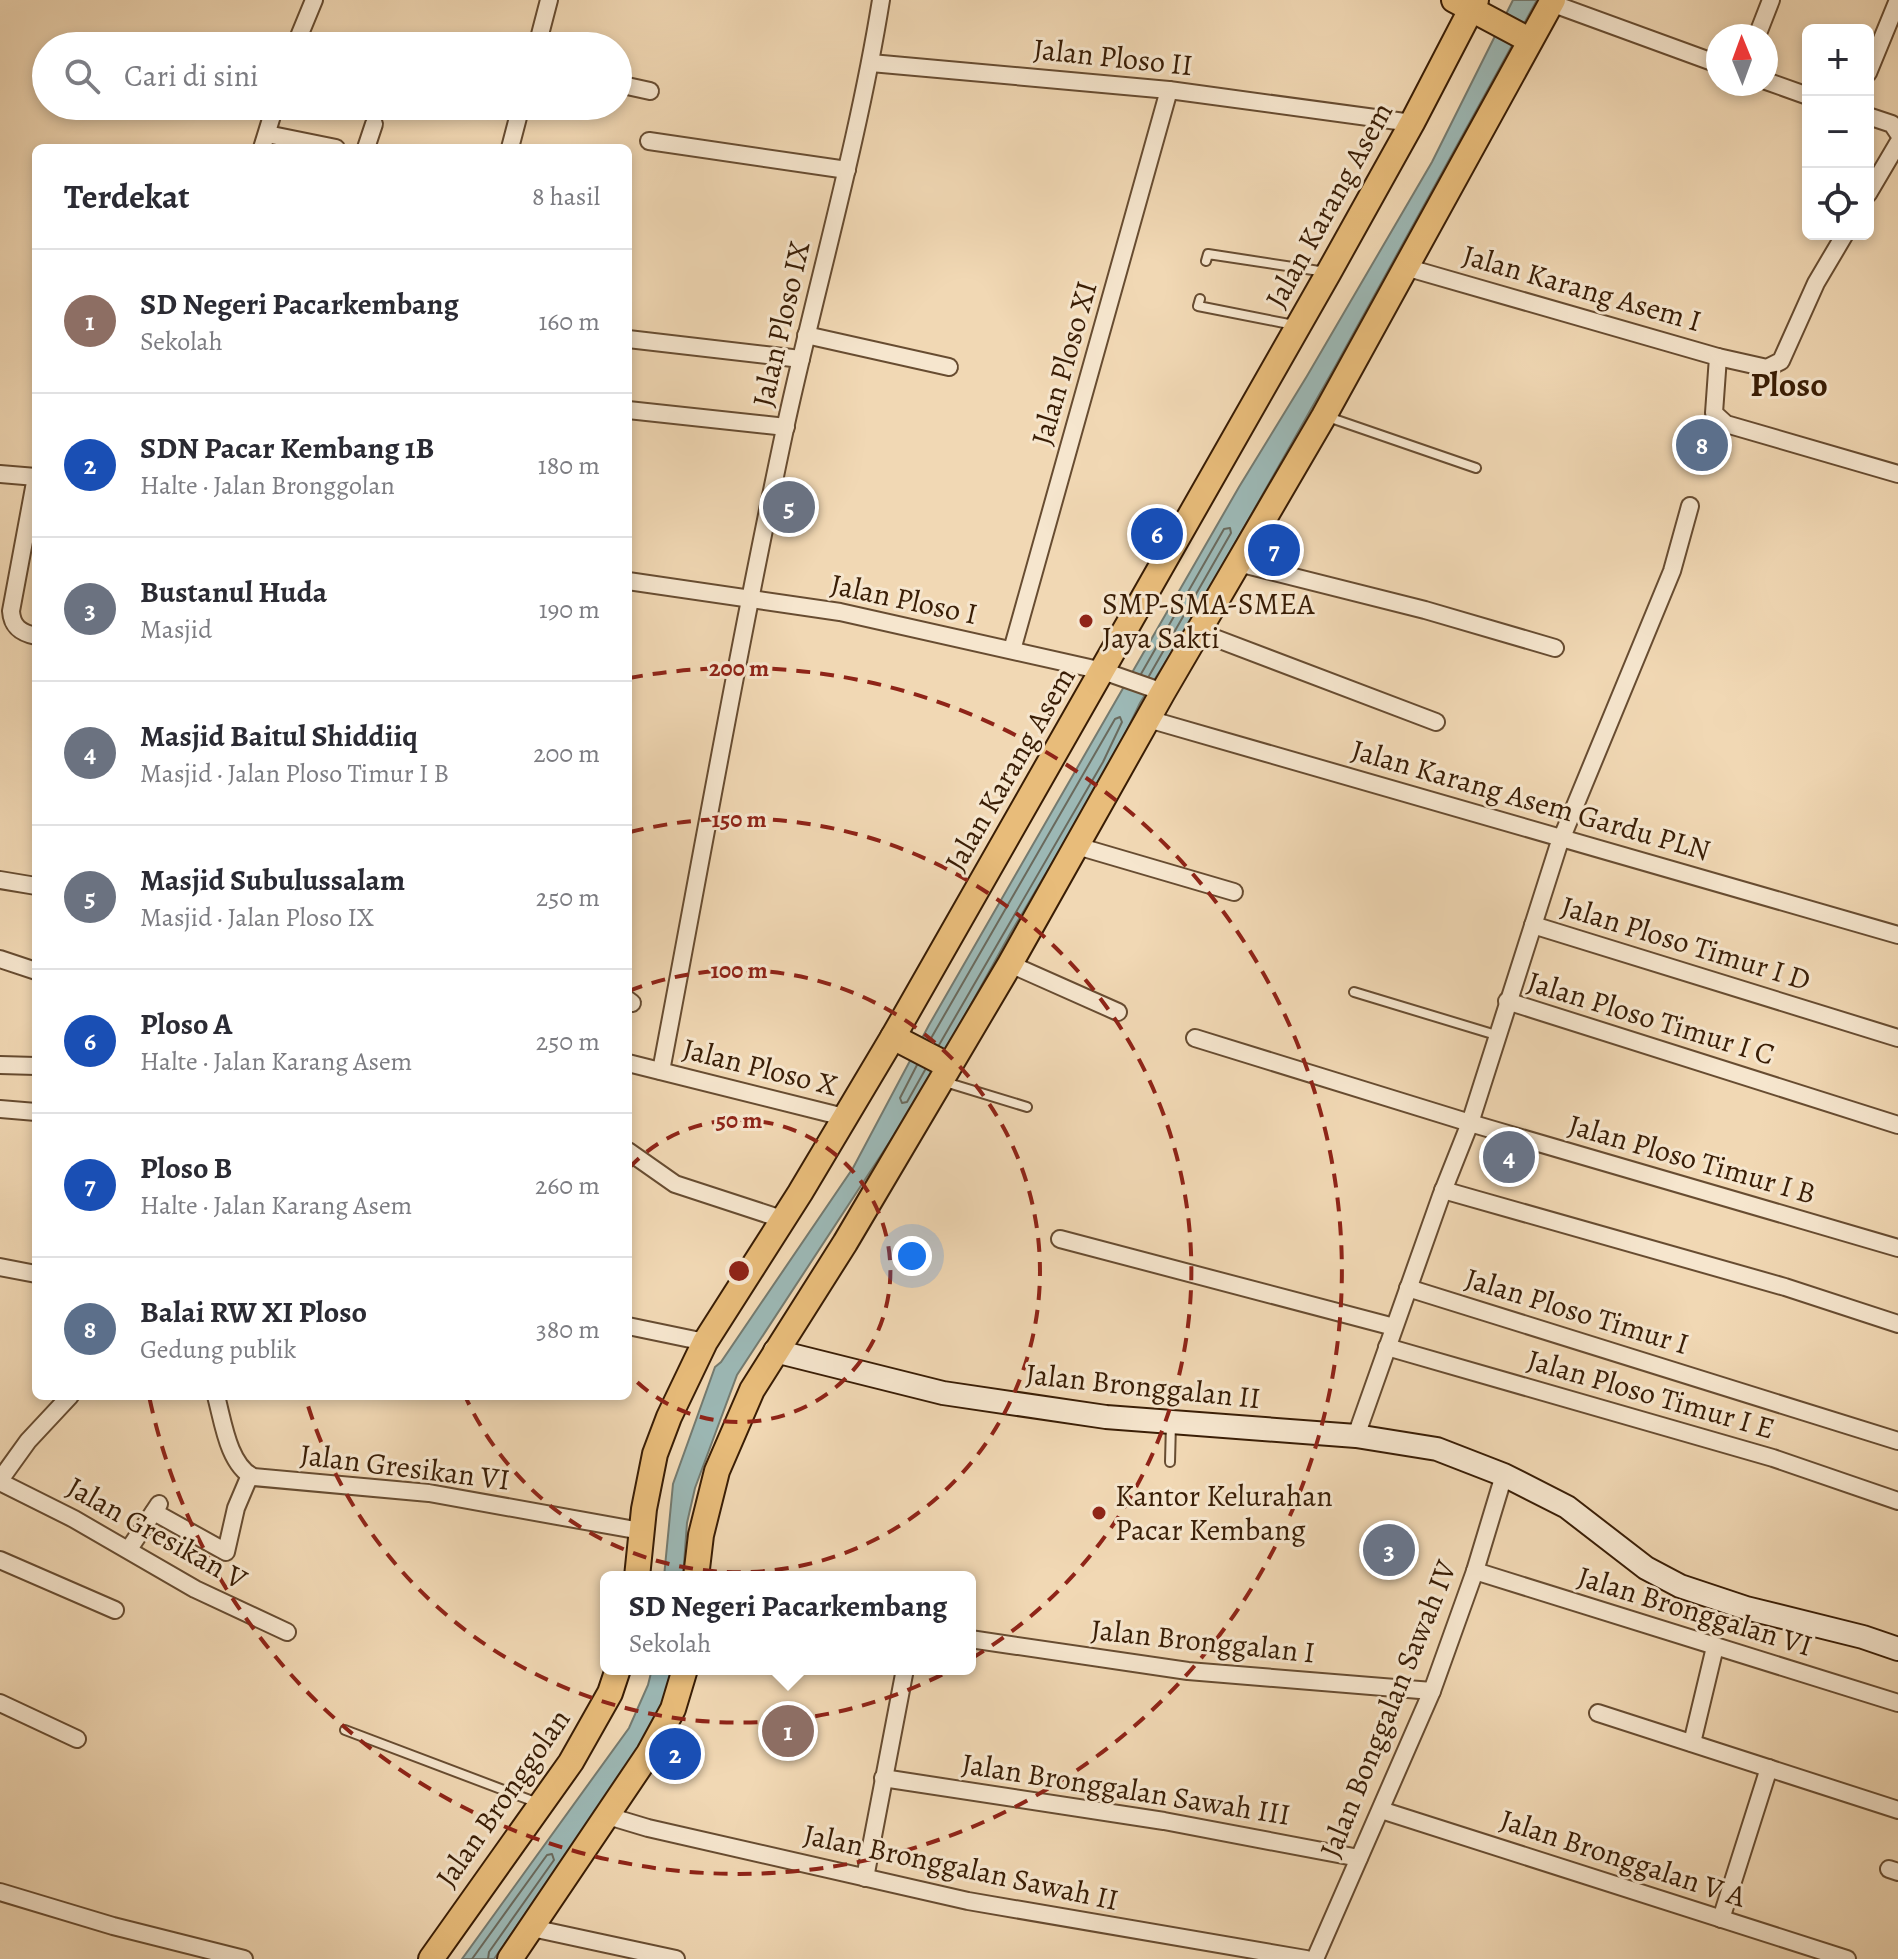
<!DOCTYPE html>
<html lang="id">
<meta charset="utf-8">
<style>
:root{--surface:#fff;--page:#f2f2f3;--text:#2b2b33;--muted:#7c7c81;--line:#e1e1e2;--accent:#7c3aed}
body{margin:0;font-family:Alegreya,serif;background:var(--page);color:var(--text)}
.controls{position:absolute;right:24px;top:24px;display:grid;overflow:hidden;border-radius:12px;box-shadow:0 4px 12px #0003}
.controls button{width:72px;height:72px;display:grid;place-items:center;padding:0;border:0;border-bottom:2px solid var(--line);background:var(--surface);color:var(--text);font:40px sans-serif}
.compass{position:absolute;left:1706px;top:24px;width:72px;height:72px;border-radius:50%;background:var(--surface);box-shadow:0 4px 12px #0003;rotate:359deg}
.you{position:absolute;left:912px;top:1256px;width:28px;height:28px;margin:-20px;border:6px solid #fff;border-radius:50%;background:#1a73e8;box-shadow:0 0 0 12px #1a73e833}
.badge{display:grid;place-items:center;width:52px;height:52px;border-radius:50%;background:var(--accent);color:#fff;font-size:26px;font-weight:700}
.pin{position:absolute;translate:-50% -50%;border:4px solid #fff;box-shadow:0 2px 8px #0006}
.popup{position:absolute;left:600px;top:1571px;width:376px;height:104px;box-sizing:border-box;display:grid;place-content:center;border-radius:12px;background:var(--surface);filter:drop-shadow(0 2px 6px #0005);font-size:26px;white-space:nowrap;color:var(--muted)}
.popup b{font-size:30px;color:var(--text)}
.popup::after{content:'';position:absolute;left:50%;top:100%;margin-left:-16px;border:16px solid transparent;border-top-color:var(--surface)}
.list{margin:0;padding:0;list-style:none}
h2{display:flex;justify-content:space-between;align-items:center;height:104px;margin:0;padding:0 32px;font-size:34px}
h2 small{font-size:26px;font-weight:400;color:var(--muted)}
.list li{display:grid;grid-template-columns:52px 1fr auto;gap:24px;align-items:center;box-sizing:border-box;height:144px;padding:0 32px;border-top:2px solid var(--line)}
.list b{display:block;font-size:30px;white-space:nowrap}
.list p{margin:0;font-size:26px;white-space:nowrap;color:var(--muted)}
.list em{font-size:26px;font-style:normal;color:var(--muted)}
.icon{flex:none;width:44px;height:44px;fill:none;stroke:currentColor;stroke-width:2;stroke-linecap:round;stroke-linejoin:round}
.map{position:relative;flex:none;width:1898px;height:1959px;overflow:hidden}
.search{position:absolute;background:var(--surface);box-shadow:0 4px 12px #0003;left:32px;top:32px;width:600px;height:88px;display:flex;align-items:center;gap:20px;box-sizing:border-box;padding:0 28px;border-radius:44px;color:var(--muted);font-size:30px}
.panel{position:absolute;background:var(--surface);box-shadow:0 4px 12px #0003;left:32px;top:144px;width:600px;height:1256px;border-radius:12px}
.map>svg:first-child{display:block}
.water{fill:#9cb8b5;stroke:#747a6f;stroke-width:2}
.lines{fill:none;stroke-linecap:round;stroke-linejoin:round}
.shore{stroke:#6a6a5d;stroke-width:2}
.lane-casing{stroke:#674c31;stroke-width:12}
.street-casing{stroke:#674c31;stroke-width:20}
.secondary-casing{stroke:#391d05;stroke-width:26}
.primary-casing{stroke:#391d05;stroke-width:28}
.lane{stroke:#f6e6ce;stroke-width:8}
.street{stroke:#f6e6ce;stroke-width:16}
.secondary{stroke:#f6e6ce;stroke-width:22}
.primary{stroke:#e8bc7a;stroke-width:24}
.ring{fill:none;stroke:#8f2418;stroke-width:4;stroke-dasharray:14 10}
.poi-dot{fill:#8f2418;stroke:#f6e6ce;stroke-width:3}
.labels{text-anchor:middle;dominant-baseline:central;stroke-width:6;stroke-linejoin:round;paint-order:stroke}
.street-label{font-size:30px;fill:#391d05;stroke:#f6e6ce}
.poi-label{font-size:30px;fill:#391d05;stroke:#f6e6ce;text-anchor:start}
.quarter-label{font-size:34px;font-weight:bold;fill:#391d05;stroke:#f6e6ce}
.centre{fill:#8f2418;stroke:#f6e6ce;stroke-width:4}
.ring-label{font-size:24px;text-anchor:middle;font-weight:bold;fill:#8f2418;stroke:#f6e6ce;stroke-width:6;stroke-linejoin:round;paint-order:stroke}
</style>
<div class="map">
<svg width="1898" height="1959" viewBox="0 0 1898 1959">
<rect width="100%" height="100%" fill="#f1d8b4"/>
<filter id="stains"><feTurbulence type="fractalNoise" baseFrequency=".0025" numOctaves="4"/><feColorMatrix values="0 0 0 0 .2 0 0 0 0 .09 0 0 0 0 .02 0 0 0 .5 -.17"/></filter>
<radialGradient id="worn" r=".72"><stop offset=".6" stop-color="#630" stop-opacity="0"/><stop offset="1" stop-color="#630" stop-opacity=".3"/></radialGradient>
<g class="water">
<path d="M1513,0h24l-201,365 -145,256 -51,82 -30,62 -100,169 -87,157 -186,284 -42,113 -8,35 -4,54h-19l9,-93 42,-117 6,-5 132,-194 76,-143 310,-538 68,-111 125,-214z"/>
<path d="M652,1669h23l-19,56 -162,234h-32l167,-231 19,-43z"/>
</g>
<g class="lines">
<g class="shore">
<path d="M1141,674l83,-145 6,-1 1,5 -82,143"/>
<path d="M930,1040l185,-321 5,-2 2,5 -19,40 -164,283"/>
<path d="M917,1065l-17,33 2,5 5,-1 18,-32"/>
<path d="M472,1959l75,-104 5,-1 2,6 -65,92 -1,7"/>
</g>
<g class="lane-casing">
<g id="lane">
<path d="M1206,261l2,-7 118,18"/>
<path d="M1200,299l-2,7 96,19"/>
<path d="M1328,417l148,51"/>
<path d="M1354,992l142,43"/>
<path d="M945,1082l82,25"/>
<path d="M1170,1462l1,-39"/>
<path d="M345,1730l193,73"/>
</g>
</g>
<g class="street-casing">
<g id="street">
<path d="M1551,3l167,61"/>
<path d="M1757,36l14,-36"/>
<path d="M295,46l19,-46"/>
<path d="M537,46l12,-46"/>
<path d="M871,63l298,27 243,33"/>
<path d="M1868,73l30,-73"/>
<path d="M1766,81l42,15"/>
<path d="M618,84l32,7"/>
<path d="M1868,116l24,8 6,9"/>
<path d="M267,134l69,14"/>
<path d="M649,141l198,29"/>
<path d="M262,148l13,-42"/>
<path d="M366,148l8,-24"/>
<path d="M510,148l11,-42"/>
<path d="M1868,194l30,-51"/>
<path d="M1405,267l313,90 -4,56 12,11 172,50"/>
<path d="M806,335l143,32"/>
<path d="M628,339l173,20"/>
<path d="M1718,357l49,11 14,-7 35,-78 29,-49"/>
<path d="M628,410l158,17"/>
<path d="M0,474l36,3"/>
<path d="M36,477l-25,134c1,16 10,22 25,25"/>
<path d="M1238,563l187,47 130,38"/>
<path d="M628,581l212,31 263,59 60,21"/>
<path d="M1199,632l237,90"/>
<path d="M1012,650l157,-560"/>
<path d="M1148,719l750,216"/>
<path d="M1077,846l157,46"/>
<path d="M0,880l36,6"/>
<path d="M1533,925l365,113"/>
<path d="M0,959l36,12"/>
<path d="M1010,964l108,48"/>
<path d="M628,1000l4,3"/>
<path d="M1507,1001l391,124"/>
<path d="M1195,1038l275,85 428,125"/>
<path d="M628,1063l216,54"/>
<path d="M0,1065l36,1"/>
<path d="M661,1071c41,-216 79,-432 125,-647 31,-141 72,-281 95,-424"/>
<path d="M0,1109l36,3"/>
<path d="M628,1151l47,33 107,35"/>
<path d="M1443,1190l342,97 113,37"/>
<path d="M1060,1239l334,88"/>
<path d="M0,1267l36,7"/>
<path d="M1408,1288l490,153"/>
<path d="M628,1326l77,16"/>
<path d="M1387,1347l386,111 125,43"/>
<path d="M216,1396c7,25 12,68 37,81l176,16 212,38"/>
<path d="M1356,1436l85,-240 29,-73 88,-276 114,-276 18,-65"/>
<path d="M0,1480l28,-39 42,-45"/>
<path d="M0,1482l74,37 121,70 92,43"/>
<path d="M154,1512l72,40 10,-44 14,-33"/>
<path d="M129,1549l30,-45"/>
<path d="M0,1560l115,50"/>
<path d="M1475,1571l423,132"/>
<path d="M970,1639l218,32 244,20"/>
<path d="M0,1703l77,36"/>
<path d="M1598,1713l300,97"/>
<path d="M1692,1743l23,-96"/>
<path d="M883,1778l281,43 195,37"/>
<path d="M1381,1810l466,149"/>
<path d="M608,1816l40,12 320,73 338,58"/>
<path d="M1889,1869l9,3"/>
<path d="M865,1878l40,-209"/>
<path d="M0,1892l113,34 131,33"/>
<path d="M1721,1919l48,-151"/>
<path d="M532,1928l144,31"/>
<path d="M1315,1959l117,-268 43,-120 29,-96"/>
</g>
</g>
<g class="secondary-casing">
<path id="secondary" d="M775,1351l168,42 163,24 250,19 81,13 67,26 63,32 79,61 34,18 66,22 117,29 35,12"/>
</g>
<g class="primary-casing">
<g id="primary">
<path d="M1454,0l75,40"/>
<path d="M893,1037l56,29"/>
<path d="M637,1577l7,-68 11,-55 14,-37 36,-75 95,-149 93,-156 436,-765 83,-149 64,-123"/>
<path d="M696,1577l5,-42 16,-64 35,-81 93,-147 165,-279 153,-272 161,-276 229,-416"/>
<path d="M431,1959l140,-197 39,-69 8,-24"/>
<path d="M510,1959l139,-206 24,-44 12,-40"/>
</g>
</g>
<use href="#lane" class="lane"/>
<use href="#street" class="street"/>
<use href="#secondary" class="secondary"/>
<use href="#primary" class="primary"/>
</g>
<g class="ring">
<path d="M629 1168A151 151 0 1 1 629 1374"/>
<path d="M629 991A301 301 0 1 1 466 1398"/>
<path d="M630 832A452 452 0 1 1 306 1399"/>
<path d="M629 678A603 603 0 1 1 149 1396"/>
</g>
<g class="poi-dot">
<circle cx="1086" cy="621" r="8"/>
<circle cx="1099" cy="1513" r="8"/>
</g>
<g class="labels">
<g class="street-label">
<text transform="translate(1113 57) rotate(6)">Jalan Ploso II</text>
<text transform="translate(1329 205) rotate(-61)">Jalan Karang Asem</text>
<text transform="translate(1582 288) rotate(16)">Jalan Karang Asem I</text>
<text transform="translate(781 324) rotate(-77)">Jalan Ploso IX</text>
<text transform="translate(1064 363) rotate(-74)">Jalan Ploso XI</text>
<text transform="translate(904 599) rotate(12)">Jalan Ploso I</text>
<text transform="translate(1010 769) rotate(-60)">Jalan Karang Asem</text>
<text transform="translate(1531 800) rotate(16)">Jalan Karang Asem Gardu PLN</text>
<text transform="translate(1686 943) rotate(17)">Jalan Ploso Timur I D</text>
<text transform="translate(1651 1018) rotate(17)">Jalan Ploso Timur I C</text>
<text transform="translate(760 1067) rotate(14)">Jalan Ploso X</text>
<text transform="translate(1692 1159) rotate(16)">Jalan Ploso Timur I B</text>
<text transform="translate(1577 1311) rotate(17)">Jalan Ploso Timur I</text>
<text transform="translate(1143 1386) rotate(6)">Jalan Bronggalan II</text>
<text transform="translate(1651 1394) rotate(16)">Jalan Ploso Timur I E</text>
<text transform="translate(405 1467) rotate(7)">Jalan Gresikan VI</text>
<text transform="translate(157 1533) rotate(29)">Jalan Gresikan V</text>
<text transform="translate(1695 1611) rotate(17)">Jalan Bronggalan VI</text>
<text transform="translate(1203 1641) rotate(6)">Jalan Bronggalan I</text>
<text transform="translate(1388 1709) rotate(-68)">Jalan Bonggalan Sawah IV</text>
<text transform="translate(1126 1789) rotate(9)">Jalan Bronggalan Sawah III</text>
<text transform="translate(503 1798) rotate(-55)">Jalan Bronggolan</text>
<text transform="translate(1623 1858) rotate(18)">Jalan Bronggalan V A</text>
<text transform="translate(961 1867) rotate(12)">Jalan Bronggalan Sawah II</text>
</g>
<g class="poi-label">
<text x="1102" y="604">SMP-SMA-SMEA<tspan x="1102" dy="34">Jaya Sakti</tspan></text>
<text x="1115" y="1496">Kantor Kelurahan<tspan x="1115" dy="34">Pacar Kembang</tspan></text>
</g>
<g class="quarter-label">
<text x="1789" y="384">Ploso</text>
</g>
</g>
<circle cx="739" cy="1271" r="12" class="centre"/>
<g class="ring-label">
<text x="739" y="676">200 m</text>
<text x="739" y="827">150 m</text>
<text x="739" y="978">100 m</text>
<text x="739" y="1128">50 m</text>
</g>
<rect width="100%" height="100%" filter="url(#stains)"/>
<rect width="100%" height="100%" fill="url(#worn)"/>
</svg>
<div class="controls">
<button>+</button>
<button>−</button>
<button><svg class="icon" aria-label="locate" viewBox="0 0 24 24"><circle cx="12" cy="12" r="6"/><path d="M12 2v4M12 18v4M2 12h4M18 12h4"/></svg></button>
</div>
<svg class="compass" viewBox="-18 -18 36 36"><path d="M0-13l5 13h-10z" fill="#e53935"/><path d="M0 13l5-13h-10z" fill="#7c7c81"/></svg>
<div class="you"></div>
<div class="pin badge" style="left:788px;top:1731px;background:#8d6e63">1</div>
<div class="popup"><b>SD Negeri Pacarkembang</b>Sekolah</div>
<div class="pin badge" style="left:675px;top:1754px;background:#1a4fb4">2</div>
<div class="pin badge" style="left:1389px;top:1550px;background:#6b7280">3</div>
<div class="pin badge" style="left:1509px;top:1157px;background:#6b7280">4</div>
<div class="pin badge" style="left:789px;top:507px;background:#6b7280">5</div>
<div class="pin badge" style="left:1157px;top:534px;background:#1a4fb4">6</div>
<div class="pin badge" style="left:1274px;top:550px;background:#1a4fb4">7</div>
<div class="pin badge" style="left:1702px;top:445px;background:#5c6f8a">8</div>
<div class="search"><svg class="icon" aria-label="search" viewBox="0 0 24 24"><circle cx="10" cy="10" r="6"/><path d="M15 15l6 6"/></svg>Cari di sini</div>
<section class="panel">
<h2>Terdekat<small>8 hasil</small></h2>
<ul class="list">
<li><span class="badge" style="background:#8d6e63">1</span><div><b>SD Negeri Pacarkembang</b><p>Sekolah</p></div><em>160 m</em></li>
<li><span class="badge" style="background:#1a4fb4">2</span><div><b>SDN Pacar Kembang 1B</b><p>Halte · Jalan Bronggolan</p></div><em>180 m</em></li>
<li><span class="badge" style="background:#6b7280">3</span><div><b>Bustanul Huda</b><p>Masjid</p></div><em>190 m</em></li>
<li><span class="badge" style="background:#6b7280">4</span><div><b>Masjid Baitul Shiddiiq</b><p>Masjid · Jalan Ploso Timur I B</p></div><em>200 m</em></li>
<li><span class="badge" style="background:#6b7280">5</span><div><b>Masjid Subulussalam</b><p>Masjid · Jalan Ploso IX</p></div><em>250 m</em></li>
<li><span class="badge" style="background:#1a4fb4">6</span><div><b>Ploso A</b><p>Halte · Jalan Karang Asem</p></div><em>250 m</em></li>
<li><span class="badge" style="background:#1a4fb4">7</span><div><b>Ploso B</b><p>Halte · Jalan Karang Asem</p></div><em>260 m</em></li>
<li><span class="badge" style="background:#5c6f8a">8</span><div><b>Balai RW XI Ploso</b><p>Gedung publik</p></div><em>380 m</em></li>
</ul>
</section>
</div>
